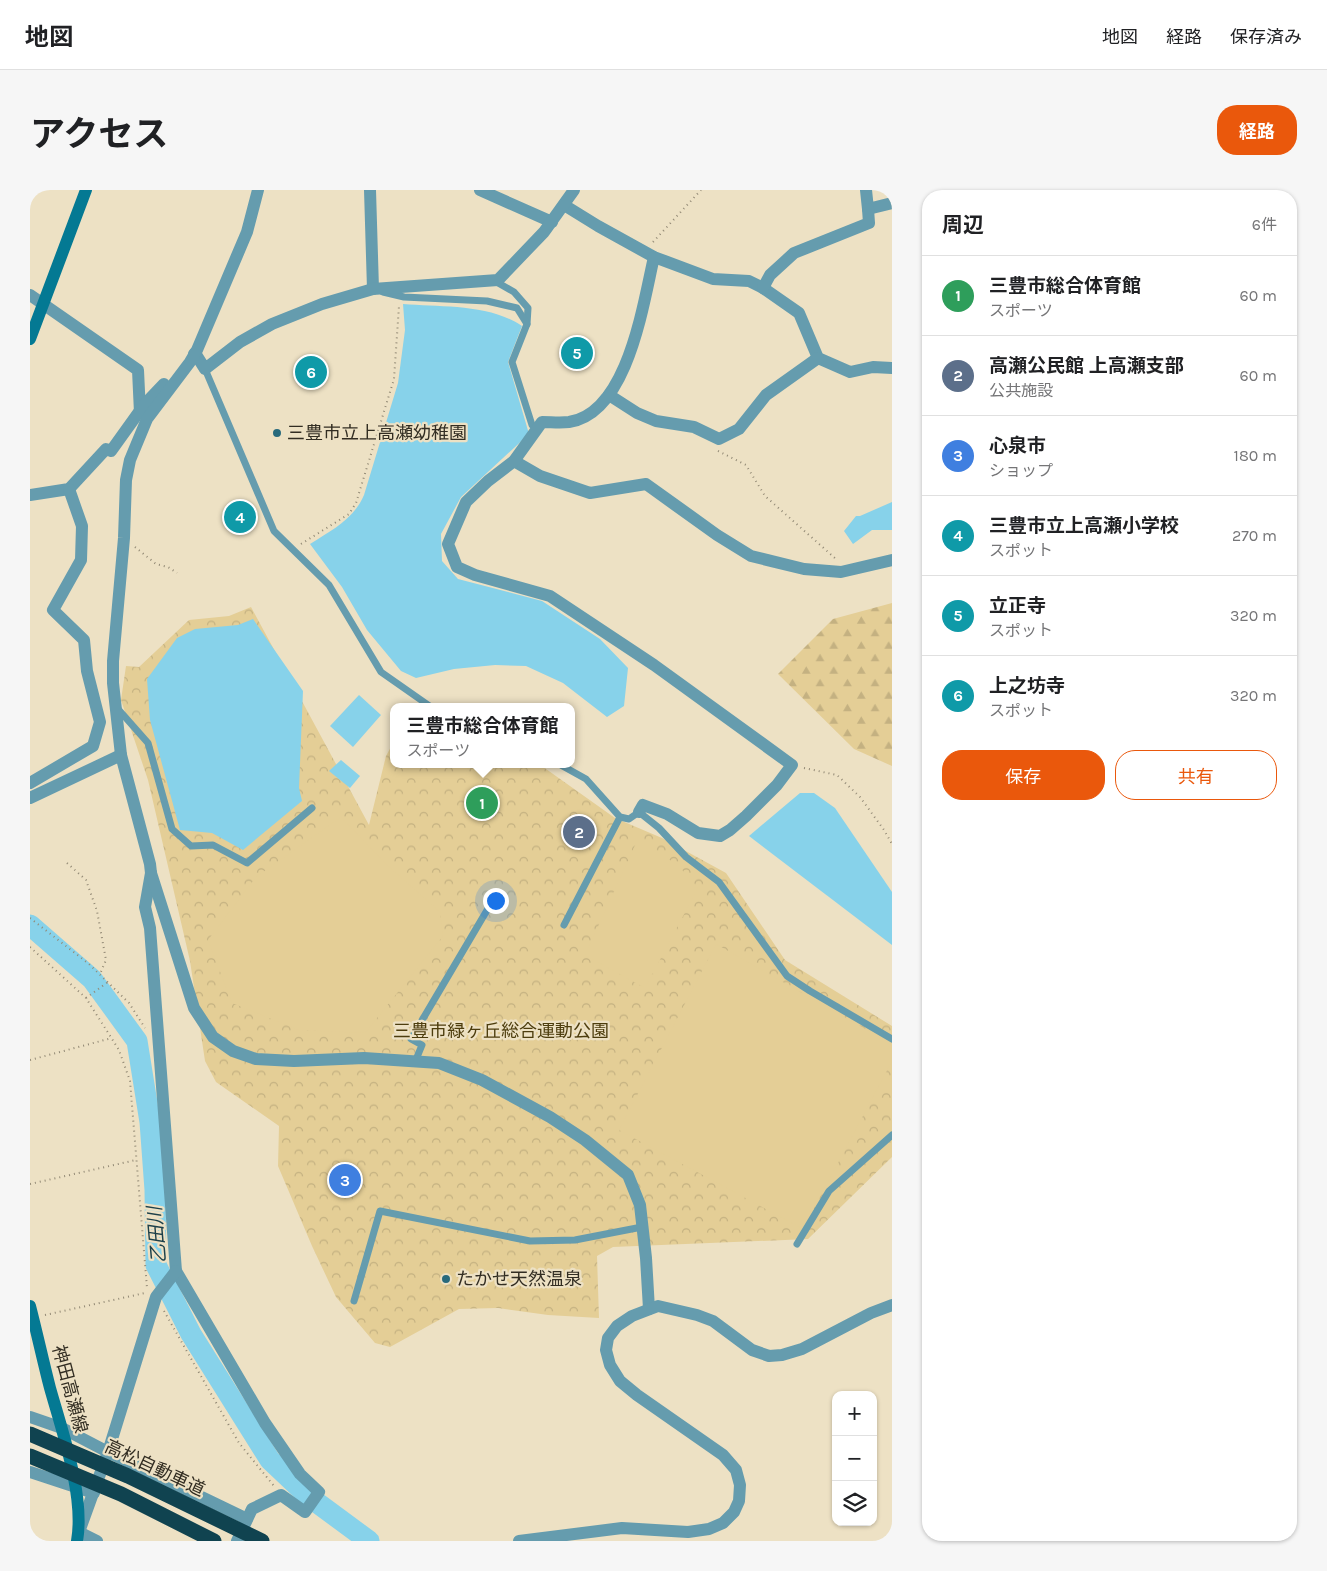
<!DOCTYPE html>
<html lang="ja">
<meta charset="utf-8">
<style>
:root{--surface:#fff;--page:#f6f6f6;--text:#202124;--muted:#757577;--line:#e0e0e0;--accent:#ea580c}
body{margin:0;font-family:Karla,"Noto Sans JP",sans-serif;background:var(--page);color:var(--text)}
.controls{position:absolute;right:15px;bottom:15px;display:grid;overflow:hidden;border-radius:10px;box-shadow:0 1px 4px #0004}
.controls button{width:45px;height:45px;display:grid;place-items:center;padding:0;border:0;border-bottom:1px solid var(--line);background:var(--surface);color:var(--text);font:25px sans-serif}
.you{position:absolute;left:465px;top:710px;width:18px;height:18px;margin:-12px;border:4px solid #fff;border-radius:50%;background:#1a73e8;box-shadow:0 0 0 8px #1a73e833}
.badge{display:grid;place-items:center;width:32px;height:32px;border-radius:50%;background:var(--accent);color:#fff;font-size:16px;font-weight:700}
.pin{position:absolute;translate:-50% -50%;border:2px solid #fff;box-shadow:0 1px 5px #0006}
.popup{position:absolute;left:360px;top:513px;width:185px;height:65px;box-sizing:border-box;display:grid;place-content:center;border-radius:10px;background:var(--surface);filter:drop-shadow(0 1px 4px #0005);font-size:16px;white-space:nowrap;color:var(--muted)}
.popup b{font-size:19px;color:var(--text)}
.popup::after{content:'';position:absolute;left:50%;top:100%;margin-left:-10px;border:10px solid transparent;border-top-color:var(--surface)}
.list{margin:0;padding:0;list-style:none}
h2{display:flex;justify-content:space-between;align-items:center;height:65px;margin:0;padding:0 20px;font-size:21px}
h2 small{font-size:16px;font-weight:400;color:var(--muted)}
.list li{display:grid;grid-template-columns:32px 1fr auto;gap:15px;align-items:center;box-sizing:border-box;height:80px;padding:0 20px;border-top:1px solid var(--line)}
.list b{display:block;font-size:19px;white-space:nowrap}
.list p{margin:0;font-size:16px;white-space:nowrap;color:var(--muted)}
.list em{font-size:16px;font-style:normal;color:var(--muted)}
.actions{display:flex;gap:10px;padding:15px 20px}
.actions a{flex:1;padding:11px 0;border:1px solid var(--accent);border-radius:20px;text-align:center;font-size:18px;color:var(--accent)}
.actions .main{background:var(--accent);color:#fff}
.icon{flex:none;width:28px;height:28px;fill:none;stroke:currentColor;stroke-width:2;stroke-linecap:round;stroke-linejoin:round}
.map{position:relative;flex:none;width:862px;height:1351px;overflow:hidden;border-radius:20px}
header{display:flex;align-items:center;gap:30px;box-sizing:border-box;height:70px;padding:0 25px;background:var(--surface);border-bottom:1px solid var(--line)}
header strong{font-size:24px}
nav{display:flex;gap:28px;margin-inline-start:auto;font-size:18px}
.intro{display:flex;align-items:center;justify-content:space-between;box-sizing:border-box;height:120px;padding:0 30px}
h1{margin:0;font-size:35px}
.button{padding:12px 22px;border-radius:20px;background:var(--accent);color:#fff;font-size:18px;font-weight:700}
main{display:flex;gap:30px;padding:0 30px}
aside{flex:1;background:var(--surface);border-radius:20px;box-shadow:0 1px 4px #0004}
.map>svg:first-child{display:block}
.forest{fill:url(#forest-firs)}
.park{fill:url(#park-crowns)}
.pitch{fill:#e4ce96}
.water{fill:#87d2ea}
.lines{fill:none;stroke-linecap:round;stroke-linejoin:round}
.river{stroke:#87d2ea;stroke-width:21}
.path{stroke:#928975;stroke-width:2;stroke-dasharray:1 4;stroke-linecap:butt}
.service{stroke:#659cae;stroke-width:7}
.minor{stroke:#659cae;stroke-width:12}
.tertiary{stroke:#659cae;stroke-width:12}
.secondary{stroke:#047993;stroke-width:12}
.motorway-bridge{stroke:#104350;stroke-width:15}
.poi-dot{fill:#286a7c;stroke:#ede1c4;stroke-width:2}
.labels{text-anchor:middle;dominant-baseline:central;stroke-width:4.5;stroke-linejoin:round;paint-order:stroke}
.poi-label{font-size:18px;fill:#322d22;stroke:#ede1c4;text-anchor:start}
.park-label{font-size:18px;fill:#4d3d0d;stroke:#ede1c4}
.street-label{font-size:18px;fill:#322d22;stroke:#ede1c4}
.water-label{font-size:19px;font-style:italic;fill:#1c404a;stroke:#ede1c4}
</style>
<header>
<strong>地図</strong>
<nav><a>地図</a><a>経路</a><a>保存済み</a></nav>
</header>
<div class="intro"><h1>アクセス</h1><a class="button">経路</a></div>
<main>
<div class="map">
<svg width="862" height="1351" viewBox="0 0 862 1351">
<defs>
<pattern id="forest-firs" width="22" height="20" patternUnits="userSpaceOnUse" patternTransform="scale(1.25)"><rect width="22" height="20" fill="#e4ce96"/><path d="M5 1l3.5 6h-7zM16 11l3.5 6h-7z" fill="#c4b181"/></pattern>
<pattern id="park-crowns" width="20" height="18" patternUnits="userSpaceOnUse" patternTransform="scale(1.25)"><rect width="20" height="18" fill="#e4ce96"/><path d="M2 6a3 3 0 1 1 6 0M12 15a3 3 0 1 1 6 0" fill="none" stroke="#c4b181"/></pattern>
</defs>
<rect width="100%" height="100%" fill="#ede1c4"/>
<path class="forest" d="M862,413v163l-38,-17 -76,-75 55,-55z"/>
<path class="park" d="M221,417l118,218 17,-69 7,-13v21h146l76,54 47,20 64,35 59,87 107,66v131l-84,82 -195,8 -16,9 2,62 -51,-3 -50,-7 -39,1 -69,38 -15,-4 -39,-46 -24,-51 -34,-80 1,-40 -63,-44 -11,-21 -15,-100 -42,-181 -27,-80 5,-34 13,1 50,-47 40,-4z"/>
<g class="pitch">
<path d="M311,627l46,48 53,47 3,24 -78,97 -66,-3 -67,-27 -24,-63 48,-63z"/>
<path d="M606,653l40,20 22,25 -53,100 -60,-33z"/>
<path d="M686,754l176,100v17l-89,168 -184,-99z"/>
</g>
<g class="water">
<path d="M373,114c38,3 87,0 119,22l-14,36 21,72 -68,63 -20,37 1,27 16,18 84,22 58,38 28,29 -4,38 -17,11 -44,-34 -37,-17 -31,-1 -41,4 -38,9 -15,-7 -34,-41 -25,-43 -32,-43c22,-14 44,-25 54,-49l34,-112 7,-53z"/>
<path d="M862,312v28h-20l-19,14 -9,-13 12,-15h4z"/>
<path d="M223,429l50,72 -4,97 3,13 -59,49 -31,-17 -32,-3 -30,-110 -3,-41 30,-41 18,-9 43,-4z"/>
<path d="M329,505l22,20 -28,32 -23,-21z"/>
<path d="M311,570l19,16 -10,12 -21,-17z"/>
<path d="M770,603h14l21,15 57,84v53l-143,-109z"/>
</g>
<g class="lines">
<path class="river" d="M0,735l62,54 45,62 13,81 5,68 1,75 35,69 79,126 38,36 61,45"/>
<g class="path">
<path d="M623,52l48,-52"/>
<path d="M688,261l28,14 19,31 71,63"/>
<path d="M271,354l48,-30 7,-11 38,-124 5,-73"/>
<path d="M105,357l21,17 12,3 9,6"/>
<path d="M774,578l33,7 23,22 24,33 8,14"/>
<path d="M37,673l19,17 11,31 9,49 -6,14"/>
<path d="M0,728l59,46 40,39 16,25"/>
<path d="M0,757l56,51 33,52 11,31 17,207"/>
<path d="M56,808l22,-16"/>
<path d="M0,870l82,-22"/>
<path d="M0,994l106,-24"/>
<path d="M134,1121l75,132 35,43"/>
<path d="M15,1125l100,-22"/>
</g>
<g class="service">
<path d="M463,90l21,12 14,16 -1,16"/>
<path d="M353,102l21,5 83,4 30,7 10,16 -15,38 20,63 5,4"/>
<path d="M175,179l69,162 55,54 52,87 50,35"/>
<path d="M88,519l30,34 24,86 19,17 22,-1 34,18 65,-55"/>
<path d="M529,574l27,15 34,38 9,2 10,-7 20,16 27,29 33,25 68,94 23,15 82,48"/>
<path d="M534,735l56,-108"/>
<path d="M385,872l7,-17 -11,-6 85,-144"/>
<path d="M767,1054l32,-53 63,-56"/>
<path d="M324,1111l26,-90 150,30 45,-1 67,-13"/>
</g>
<g class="minor">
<path d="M340,0l3,99"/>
<path d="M450,0l72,32"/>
<path d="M836,0l2,19 24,-6"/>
<path d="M534,15l34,21 56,31 59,22 36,2 14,7 36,25 19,45 32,14 23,-5 19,1"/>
<path d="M733,98l7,-13 24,-22 75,-30 -1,-14"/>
<path d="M0,105l108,75 2,43"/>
<path d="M164,164l1,-1 10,16 35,-27 32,-18 50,-20 51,-15 125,-9 46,-48 30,-42"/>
<path d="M579,205l28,18 19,8 38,6 25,12 20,-10 27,-34 52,-37"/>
<path d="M110,223l18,-21"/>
<path d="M484,271l26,15 50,17 56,-9 71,51 34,21 53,13 37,3 51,-12"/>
<path d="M0,305l39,-6 37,-40 5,2 33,-46 20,-21"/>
<path d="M91,565l-8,-72v-22l11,-123 2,-58 4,-20 17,-41 43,-57 7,-12 50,-118 11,-42"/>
<path d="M0,593l63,-37 7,-24 -13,-51 -3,-31 -31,-30 28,-50 1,-34 -13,-37"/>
<path d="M609,622l4,-7 24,9 31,19 22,3 10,-6 16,-14 31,-31 15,-20 -138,-100 -104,-69 -75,-21 -18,-8 -9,-23 18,-42 22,-21 26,-20 28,-39c9,0 18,1 27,0 59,-9 74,-118 85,-165"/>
<path d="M121,683l-6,34 5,21 26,343 89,152 35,51 19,18 -14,20 -24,-17 -29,14 -15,32"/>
<path d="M0,1227l32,11 46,24 139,67"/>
<path d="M0,1282l64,21"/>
<path d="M49,1342l29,-80 48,-155 20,-26"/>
</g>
<g class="tertiary">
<path d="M0,608l91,-43 29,109 1,9 43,135 19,29 20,14 23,8 38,2 70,-3 75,5 43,17 68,37 35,23 43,35 12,30 6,53 3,51"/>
<path d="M49,1342l18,9"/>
<path d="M489,1351l103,-13 66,4 21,-3 14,-6 11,-11 5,-11 1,-16 -4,-15 -13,-15 -86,-60 -17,-14 -10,-16 -4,-15 2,-12 9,-12 15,-10 26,-10 39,9 16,6 39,29 17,6 13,-1 20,-6 69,-36 21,-8"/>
</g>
<g class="secondary">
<path d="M0,149l56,-149"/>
<path d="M0,1116c7,27 13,55 20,82 12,43 35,108 27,153"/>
</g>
<g class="motorway-bridge">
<path d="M0,1244l98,42 134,65"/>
<path d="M0,1266l91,38 93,47"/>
</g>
</g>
<g class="poi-dot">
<circle cx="247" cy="243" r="5"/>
<circle cx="416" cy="1089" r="5"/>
</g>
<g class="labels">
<g class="poi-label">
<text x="257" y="243">三豊市立上高瀬幼稚園</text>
<text x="426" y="1089">たかせ天然温泉</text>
</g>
<g class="park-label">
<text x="471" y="841">三豊市緑ヶ丘総合運動公園</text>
</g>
<g class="street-label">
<text transform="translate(40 1199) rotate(75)">神田高瀬線</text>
<text transform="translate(125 1278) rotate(25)">高松自動車道</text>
</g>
<g class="water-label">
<text transform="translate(127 1045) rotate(-95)">乙田川</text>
</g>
</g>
</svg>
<div class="controls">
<button>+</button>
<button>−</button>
<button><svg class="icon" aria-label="layers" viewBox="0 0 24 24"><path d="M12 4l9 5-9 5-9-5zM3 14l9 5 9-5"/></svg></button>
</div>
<div class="you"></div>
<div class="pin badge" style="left:452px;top:613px;background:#2e9e5b">1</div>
<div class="popup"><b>三豊市総合体育館</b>スポーツ</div>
<div class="pin badge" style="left:549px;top:642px;background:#5c6f8a">2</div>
<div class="pin badge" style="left:315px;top:990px;background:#3f7fe0">3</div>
<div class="pin badge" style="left:210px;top:327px;background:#0f9aa8">4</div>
<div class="pin badge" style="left:547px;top:163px;background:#0f9aa8">5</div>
<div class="pin badge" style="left:281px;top:182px;background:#0f9aa8">6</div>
</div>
<aside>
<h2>周辺<small>6件</small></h2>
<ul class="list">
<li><span class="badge" style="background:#2e9e5b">1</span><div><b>三豊市総合体育館</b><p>スポーツ</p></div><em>60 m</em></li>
<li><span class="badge" style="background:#5c6f8a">2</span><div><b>高瀬公民館 上高瀬支部</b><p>公共施設</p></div><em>60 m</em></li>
<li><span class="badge" style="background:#3f7fe0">3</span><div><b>心泉市</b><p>ショップ</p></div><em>180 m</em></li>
<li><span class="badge" style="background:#0f9aa8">4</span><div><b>三豊市立上高瀬小学校</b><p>スポット</p></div><em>270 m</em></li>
<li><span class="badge" style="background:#0f9aa8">5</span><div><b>立正寺</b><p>スポット</p></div><em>320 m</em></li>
<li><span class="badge" style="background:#0f9aa8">6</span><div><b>上之坊寺</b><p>スポット</p></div><em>320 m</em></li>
</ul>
<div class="actions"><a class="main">保存</a><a>共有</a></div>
</aside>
</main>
